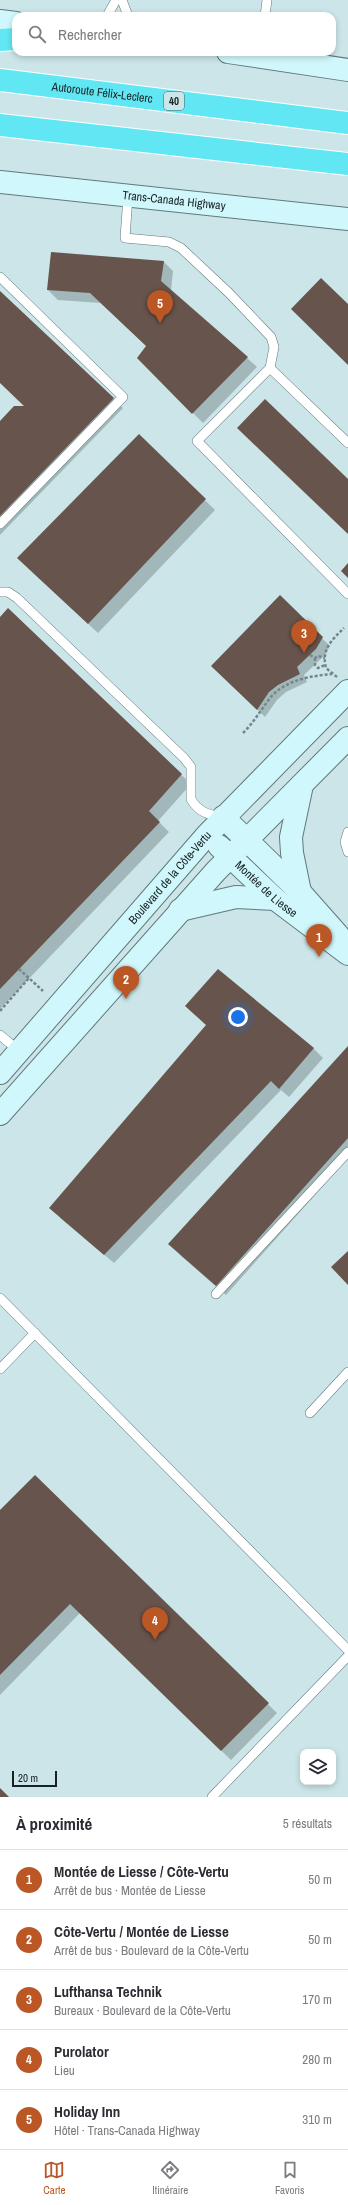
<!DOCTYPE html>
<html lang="fr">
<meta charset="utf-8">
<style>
:root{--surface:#fff;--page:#f7f7f7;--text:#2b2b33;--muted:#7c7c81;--line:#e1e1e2;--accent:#bb5625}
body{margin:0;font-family:"Archivo Narrow",sans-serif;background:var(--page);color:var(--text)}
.controls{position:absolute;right:12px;bottom:12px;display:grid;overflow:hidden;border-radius:8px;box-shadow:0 2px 6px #0003}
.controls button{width:36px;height:36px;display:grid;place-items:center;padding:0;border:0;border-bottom:1px solid var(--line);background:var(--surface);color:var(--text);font:20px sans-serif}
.scale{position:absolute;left:12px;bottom:10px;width:45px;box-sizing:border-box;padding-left:4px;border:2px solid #182223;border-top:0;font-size:11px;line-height:14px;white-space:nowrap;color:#182223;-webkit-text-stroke:3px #cbe5e8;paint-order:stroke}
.you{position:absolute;left:238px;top:1017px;width:14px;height:14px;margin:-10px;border:3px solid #fff;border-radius:50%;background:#1a73e8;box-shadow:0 0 0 6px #1a73e833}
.badge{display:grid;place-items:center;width:26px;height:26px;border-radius:50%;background:var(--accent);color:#fff;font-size:13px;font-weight:700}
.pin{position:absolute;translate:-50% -33px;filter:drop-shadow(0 1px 2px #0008)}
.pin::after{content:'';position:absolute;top:21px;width:14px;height:12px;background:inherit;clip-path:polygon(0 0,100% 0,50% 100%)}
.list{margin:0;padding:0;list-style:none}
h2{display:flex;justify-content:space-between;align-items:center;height:52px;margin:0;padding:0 16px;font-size:17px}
h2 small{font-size:13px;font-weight:400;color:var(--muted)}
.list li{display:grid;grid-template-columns:26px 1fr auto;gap:12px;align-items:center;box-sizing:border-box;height:60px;padding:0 16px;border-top:1px solid var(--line)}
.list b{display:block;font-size:15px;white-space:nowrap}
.list p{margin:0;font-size:13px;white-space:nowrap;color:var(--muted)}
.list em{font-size:13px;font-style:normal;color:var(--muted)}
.icon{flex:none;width:22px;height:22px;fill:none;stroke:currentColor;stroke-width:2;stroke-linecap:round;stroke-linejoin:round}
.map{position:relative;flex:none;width:348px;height:1797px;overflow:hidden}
.search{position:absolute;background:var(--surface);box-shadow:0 2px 6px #0003;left:12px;right:12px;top:12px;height:44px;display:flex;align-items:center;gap:10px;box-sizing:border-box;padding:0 14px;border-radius:12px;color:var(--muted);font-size:15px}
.sheet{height:352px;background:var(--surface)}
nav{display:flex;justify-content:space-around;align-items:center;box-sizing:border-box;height:56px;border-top:1px solid var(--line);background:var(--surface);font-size:11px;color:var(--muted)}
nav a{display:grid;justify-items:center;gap:2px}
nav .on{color:var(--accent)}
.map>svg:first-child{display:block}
.shadow{fill:#0003}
.building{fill:#67544c}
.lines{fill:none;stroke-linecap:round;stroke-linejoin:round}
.lane-casing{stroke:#61797b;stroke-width:10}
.secondary-casing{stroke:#61797b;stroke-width:24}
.highway-casing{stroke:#fff;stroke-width:24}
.path{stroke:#738688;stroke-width:2.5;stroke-dasharray:3 2;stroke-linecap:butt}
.lane{stroke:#fff;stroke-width:9}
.secondary{stroke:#d0f8fc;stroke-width:22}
.highway{stroke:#61e7f4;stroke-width:22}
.labels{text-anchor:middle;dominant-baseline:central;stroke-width:4;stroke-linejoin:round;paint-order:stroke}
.shield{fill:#cbe5e8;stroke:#4e5c5e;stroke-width:1}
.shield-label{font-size:11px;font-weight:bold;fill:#182223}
.street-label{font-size:12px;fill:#182223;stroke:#cbe5e8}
</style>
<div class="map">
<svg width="348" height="1797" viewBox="0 0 348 1797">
<rect width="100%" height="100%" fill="#cbe5e8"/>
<g class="shadow">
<path d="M164,262l9,9 -2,20 86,76 -54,56 -65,-65 9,-12 -46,-43 -43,-3 -10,-10z"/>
<path d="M0,292l123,116 -123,127v-112l26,-17 -26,-24z"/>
<path d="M139,435l76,75 -117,123 -70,-65z"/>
<path d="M280,597l50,49 -6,10 -20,19 3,7 -21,10 -9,8 -12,17 -52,-51z"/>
<path d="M8,610l183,174 -33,37 11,11 -169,177v-391z"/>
<path d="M313,1048l10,10 -34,39 -8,-7 -167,173 -54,-45z"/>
<path d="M348,1048v110l-122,137 -47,-41z"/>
<path d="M35,1476l242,237 -46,47 -151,-147 -80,82v-184z"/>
</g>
<g class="building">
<path d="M51,252l113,9 -3,20 87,76 -56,57 -55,-56 9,-12 -56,-53 -43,-3z"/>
<path d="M321,278l27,26v61l-57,-56z"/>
<path d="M0,291l114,107 -114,118v-95l14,-15h10l-24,-23z"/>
<path d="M265,399l83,80v55l-111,-106z"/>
<path d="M139,434l67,65 -118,125 -71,-66z"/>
<path d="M348,563v15l-7,-7z"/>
<path d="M280,595l43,42 -7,12 -19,18 3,7 -22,11 -9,7 -12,18 -46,-44z"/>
<path d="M8,608l174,166 -33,37 11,11 -160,167v-372z"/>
<path d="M218,969l96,79 -35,41 -8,-8 -167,174 -55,-47 157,-183 -21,-19z"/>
<path d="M348,1046v92l-132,148 -48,-42z"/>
<path d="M348,1251v34l-17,-18z"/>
<path d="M35,1475l234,228 -48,48 -151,-147 -70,71v-165z"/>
<path d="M0,1788l9,9h-9z"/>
</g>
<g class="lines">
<g class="lane-casing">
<g id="lane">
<path d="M122,0l6,16"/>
<path d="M107,16l9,-16"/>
<path d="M265,16l2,-16"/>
<path d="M128,196l-3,42 44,4 12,6 48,45 42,44 3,10 -4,21 78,75"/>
<path d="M0,277l123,120 -123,127"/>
<path d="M270,368l-73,73 151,153"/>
<path d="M0,592h8l9,6 167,160 7,9v32c7,13 18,16 31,18"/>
<path d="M348,832l-3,10 3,10"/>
<path d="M0,1035l19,16"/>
<path d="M216,1294l132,-142"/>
<path d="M0,1298l348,352"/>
<path d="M0,1369l35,-36"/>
<path d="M310,1413l38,-41"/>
<path d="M212,1797l136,-141"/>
</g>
</g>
<g class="secondary-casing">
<g id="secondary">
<path d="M0,21l16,2"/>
<path d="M228,52l120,18"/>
<path id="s1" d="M0,182l348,37"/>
<path d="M223,817l77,75 38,43"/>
<path id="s2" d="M219,846l56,53 73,55"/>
<path d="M300,892l-8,-39 -1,-16 11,-52"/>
<path d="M180,910l56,-13 39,2"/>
<path id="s3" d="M0,1073l207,-238 141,-144"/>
<path d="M0,1114l216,-243 132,-133"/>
</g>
</g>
<g class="highway-casing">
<g id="highway">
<path d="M0,40l16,-1"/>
<path id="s4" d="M0,80l348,43"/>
<path d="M0,125l348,39"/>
</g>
</g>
<g class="path">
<path d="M310,655l5,3 3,-2 7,2"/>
<path d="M315,658v7l3,3 7,-3"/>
<path d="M337,677l-11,-9c-5,-19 6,-28 18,-40"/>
<path d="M243,733c11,-11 18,-23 27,-35 15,-18 40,-22 62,-24"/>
<path d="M19,969l24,22"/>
<path d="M0,1011l29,-33"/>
</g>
<use href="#lane" class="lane"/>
<use href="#secondary" class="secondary"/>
<use href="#highway" class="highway"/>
</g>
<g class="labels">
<rect class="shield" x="164" y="92" width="20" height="18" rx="3"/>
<g class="shield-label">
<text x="174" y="101">40</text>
</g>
<g class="street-label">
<text stroke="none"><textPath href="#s4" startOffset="103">Autoroute Félix-Leclerc</textPath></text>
<text stroke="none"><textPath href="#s1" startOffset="175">Trans-Canada Highway</textPath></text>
<text stroke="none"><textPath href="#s3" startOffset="259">Boulevard de la Côte-Vertu</textPath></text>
<text stroke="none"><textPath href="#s2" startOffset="64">Montée de Liesse</textPath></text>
</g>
</g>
</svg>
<div class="controls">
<button><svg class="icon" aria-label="layers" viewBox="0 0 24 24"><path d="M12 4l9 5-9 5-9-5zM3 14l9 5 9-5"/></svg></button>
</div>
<div class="scale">20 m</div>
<div class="you"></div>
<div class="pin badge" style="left:319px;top:957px">1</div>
<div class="pin badge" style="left:126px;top:999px">2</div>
<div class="pin badge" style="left:304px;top:653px">3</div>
<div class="pin badge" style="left:155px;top:1640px">4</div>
<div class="pin badge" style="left:160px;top:323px">5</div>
<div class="search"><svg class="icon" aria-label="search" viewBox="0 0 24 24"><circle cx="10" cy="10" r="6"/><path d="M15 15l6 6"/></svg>Rechercher</div>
</div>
<section class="sheet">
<h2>À proximité<small>5 résultats</small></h2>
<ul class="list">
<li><span class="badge">1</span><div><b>Montée de Liesse / Côte-Vertu</b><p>Arrêt de bus · Montée de Liesse</p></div><em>50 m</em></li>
<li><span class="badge">2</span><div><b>Côte-Vertu / Montée de Liesse</b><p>Arrêt de bus · Boulevard de la Côte-Vertu</p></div><em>50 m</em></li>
<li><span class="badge">3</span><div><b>Lufthansa Technik</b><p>Bureaux · Boulevard de la Côte-Vertu</p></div><em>170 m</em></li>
<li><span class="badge">4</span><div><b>Purolator</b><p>Lieu</p></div><em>280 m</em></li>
<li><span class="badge">5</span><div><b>Holiday Inn</b><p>Hôtel · Trans-Canada Highway</p></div><em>310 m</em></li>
</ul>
</section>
<nav>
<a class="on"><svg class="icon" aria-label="map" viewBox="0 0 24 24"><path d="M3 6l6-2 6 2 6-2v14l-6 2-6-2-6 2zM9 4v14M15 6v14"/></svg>Carte</a>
<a><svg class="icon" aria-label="directions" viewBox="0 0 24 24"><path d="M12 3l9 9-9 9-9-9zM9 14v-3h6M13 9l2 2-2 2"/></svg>Itinéraire</a>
<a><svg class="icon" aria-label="saved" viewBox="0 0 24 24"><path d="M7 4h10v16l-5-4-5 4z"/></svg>Favoris</a>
</nav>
